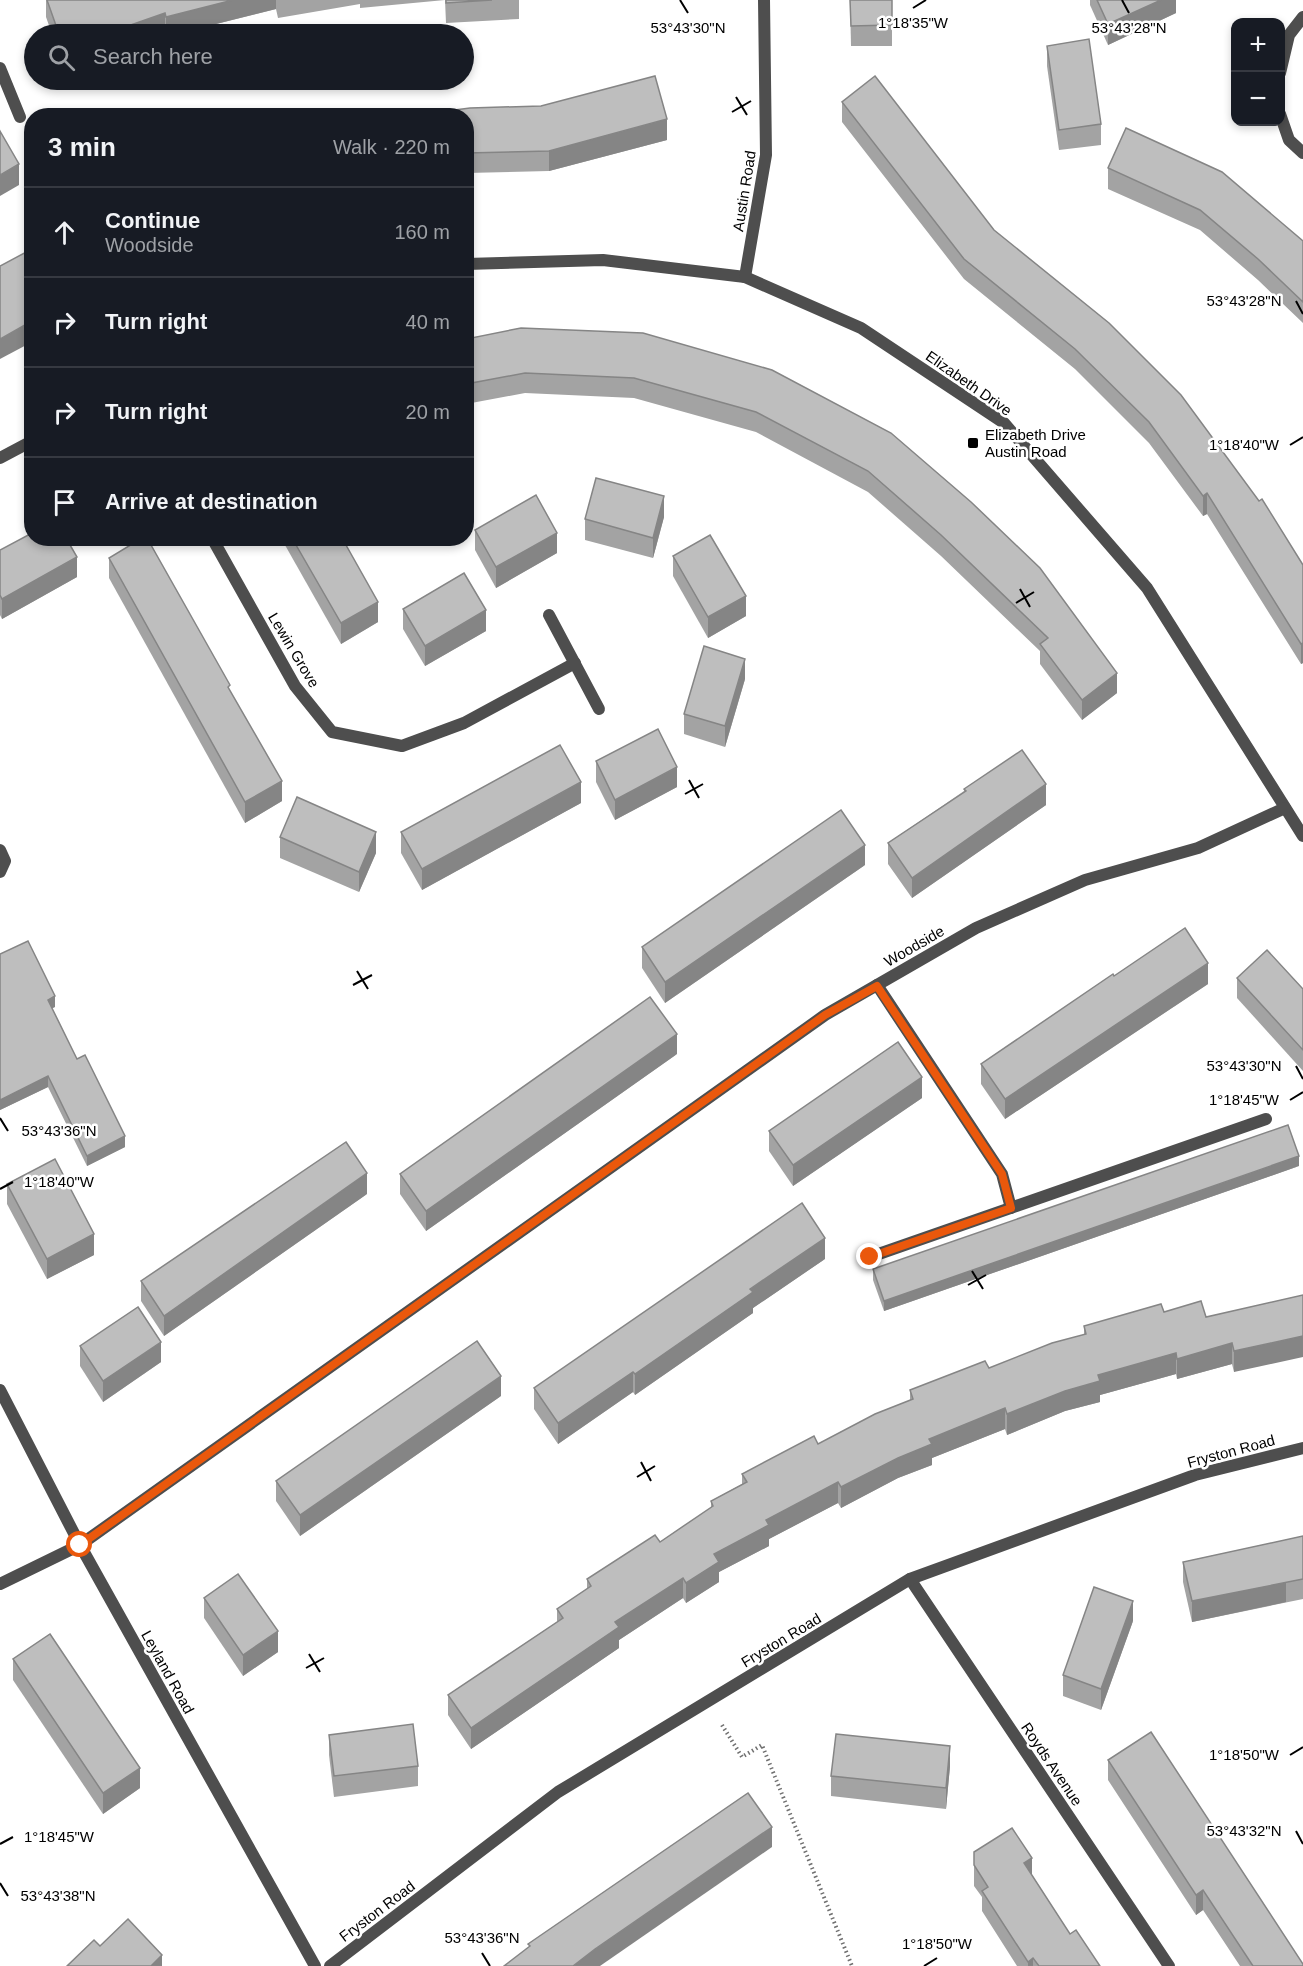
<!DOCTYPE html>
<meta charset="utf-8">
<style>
:root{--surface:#171b24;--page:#242831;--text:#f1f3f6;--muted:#9ea1a6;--line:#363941}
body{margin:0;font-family:Arial,sans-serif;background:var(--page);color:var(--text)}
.controls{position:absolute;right:18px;top:18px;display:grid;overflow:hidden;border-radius:12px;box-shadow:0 3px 9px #0003}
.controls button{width:54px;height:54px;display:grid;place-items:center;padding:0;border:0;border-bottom:2px solid var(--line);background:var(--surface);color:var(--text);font:30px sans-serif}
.stop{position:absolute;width:18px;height:18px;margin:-14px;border:4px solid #ea580c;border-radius:50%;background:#fff}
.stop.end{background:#ea580c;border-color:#fff;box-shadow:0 2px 6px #0008}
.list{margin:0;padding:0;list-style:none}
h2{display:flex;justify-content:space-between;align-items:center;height:78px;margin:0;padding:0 24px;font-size:26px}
h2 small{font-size:20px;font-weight:400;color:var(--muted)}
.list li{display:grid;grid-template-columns:39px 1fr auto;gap:18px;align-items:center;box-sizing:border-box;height:90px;padding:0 24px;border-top:2px solid var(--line)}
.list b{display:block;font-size:22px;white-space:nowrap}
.list p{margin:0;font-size:20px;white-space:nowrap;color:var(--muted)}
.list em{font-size:20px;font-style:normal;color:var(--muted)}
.icon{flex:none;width:33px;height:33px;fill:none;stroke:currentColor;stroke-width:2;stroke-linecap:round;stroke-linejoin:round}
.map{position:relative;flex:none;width:1303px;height:1966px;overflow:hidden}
.search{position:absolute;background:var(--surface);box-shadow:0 3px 9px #0003;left:24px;top:24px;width:450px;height:66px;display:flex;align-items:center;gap:15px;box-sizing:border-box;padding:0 21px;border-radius:33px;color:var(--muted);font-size:22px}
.panel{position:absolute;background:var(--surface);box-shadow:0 3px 9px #0003;left:24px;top:108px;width:450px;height:438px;border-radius:24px}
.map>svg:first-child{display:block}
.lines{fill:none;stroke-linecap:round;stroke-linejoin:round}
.path{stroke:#707070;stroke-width:4;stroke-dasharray:1.5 3;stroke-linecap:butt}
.service{stroke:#4e4e4e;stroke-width:12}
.minor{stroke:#4e4e4e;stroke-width:12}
.tertiary{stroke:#4e4e4e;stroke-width:12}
.wall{fill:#a3a3a3}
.shaded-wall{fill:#858585}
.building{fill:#bebebe;stroke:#858585;stroke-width:1.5}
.route{stroke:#ea580c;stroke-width:8}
.ticks{fill:none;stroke:#000;stroke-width:2}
.poi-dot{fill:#000;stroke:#fff;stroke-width:2}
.labels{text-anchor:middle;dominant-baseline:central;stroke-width:5;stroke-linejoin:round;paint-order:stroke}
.street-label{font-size:15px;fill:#000;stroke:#fff}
.poi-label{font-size:15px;fill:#000;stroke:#fff;text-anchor:start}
.ticks-label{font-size:15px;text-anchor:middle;fill:#000;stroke:#fff;stroke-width:5;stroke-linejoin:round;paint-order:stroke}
</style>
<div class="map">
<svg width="1303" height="1966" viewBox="0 0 1303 1966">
<rect width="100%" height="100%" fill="#fff"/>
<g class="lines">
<path class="path" d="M722,1725l20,32 20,-12 90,221"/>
<g class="service">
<path d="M0,850l5,11 -5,11"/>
<path d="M877,985l125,189 9,34"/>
<path d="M870,1257l396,-138"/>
</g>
<g class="minor">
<path d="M0,68l20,49"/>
<path d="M1280,73l9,-38 14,-18"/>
<path d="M1280,114l9,26 14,13"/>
<path d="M466,264l137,-4 142,17 116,51 143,95 143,165 156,248"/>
<path d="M745,277l21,-122 -2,-155"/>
<path d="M0,458l32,-17"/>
<path d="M212,538l83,148 37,46 70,14 62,-23 111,-60"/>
<path d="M549,615l50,94"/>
<path d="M0,1390l80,155 235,421"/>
<path d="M910,1579l259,387"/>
<path d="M0,1584l80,-39 745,-530 151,-87 109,-48 113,-32 87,-40"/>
</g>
<path class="tertiary" d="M330,1966l228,-174 352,-213 285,-104 108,-27"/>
</g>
<g class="wall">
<path d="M46,0h473v19l-73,4 -1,-23 -85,8v-4l-82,14 -2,-9 -100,25h-124l-6,-17z"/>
<path d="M850,0h42v46h-41z"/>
<path d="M1090,0h86v13l-68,32 -18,-40z"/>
<path d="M1047,46l54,78v21l-42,5 -12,-84z"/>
<path d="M842,102l152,128 309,335v98l-2,1 -94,-150 -4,2 -54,-73 -74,-74 -111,-90 -122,-157z"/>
<path d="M466,116l201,24 -118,31 -83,2z"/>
<path d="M1108,168l195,73v82l-45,-43 -58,-50 -92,-41z"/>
<path d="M466,339l306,31 345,323 -35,27 -42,-56v-13l-99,-95 -73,-64 -112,-60 -122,-34 -109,-5 -59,11z"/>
<path d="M664,517l-11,41 -68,-18v-21z"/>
<path d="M475,530l82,23 -61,35 -21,-38z"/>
<path d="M281,538h61l36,84 -37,22z"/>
<path d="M0,550l77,27 -75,42 -2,-4z"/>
<path d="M673,556l73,60 -38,22 -35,-62z"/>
<path d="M109,558l121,133 52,110 -37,22 -136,-245z"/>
<path d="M403,609l83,22 -61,35 -22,-37z"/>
<path d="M745,679l-20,68 -41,-13v-20z"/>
<path d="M596,761l81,26 -62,33 -19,-38z"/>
<path d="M964,789l82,16 -134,93 -24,-34v-21l76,-52z"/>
<path d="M581,803l-159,87 -21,-37v-21z"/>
<path d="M280,837l96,16 -17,39 -79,-34z"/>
<path d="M865,865l-200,138 -23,-35v-21z"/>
<path d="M0,954l55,53 -3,1 25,51 48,88 -38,19 -39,-79 -48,23z"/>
<path d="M1114,976l94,8 -203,135 -24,-35v-20z"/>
<path d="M1237,978l66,11v82l-66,-73z"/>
<path d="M677,1054l-251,177 -26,-37v-20z"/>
<path d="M922,1098l-129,88 -24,-35v-20z"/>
<path d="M1299,1166l-415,145 -11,-31v-11z"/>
<path d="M7,1184l87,71 -47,24 -40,-75z"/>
<path d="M367,1194l-203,142 -23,-35v-20z"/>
<path d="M825,1259l-72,49v5l-118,82 -2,-3 -75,52 -24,-35v-21z"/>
<path d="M1303,1295l-69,77 -2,-8 -55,15 -1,-5 -76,21v7l-35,9 -58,24 -2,-6 -73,29v7l-34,13 -57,30 -3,-5 -69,36v7l-50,26v10l-33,21 -3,-5 -64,42v8l-148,101 -23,-34v-20l109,-73v-13l30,-20v-10l73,-37 51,-34v-7l31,-17v-10l76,-30 92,-44v-10l79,-22 95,-33v-9l80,-14 42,5z"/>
<path d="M80,1346l81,16 -58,40 -23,-36z"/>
<path d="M501,1396l-201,140 -24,-35v-20z"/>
<path d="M1303,1536v63l-111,23 -9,-40v-20z"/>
<path d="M204,1598l74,54 -35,24 -39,-58z"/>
<path d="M1133,1621l-32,89 -38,-14v-21z"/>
<path d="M13,1659l127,129 -37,26 -90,-134z"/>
<path d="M329,1735l89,31v20l-84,11 -5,-42z"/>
<path d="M1108,1760l195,206h-63l-37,-56 -7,5 -88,-135z"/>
<path d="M950,1766l-4,43 -115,-13v-20z"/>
<path d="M974,1852l58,23 38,59 30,32h-83l-35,-55v-14l-8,-11z"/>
</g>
<g class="shaded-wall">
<path d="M233,0h43v9l-100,25h-10v-17z"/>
<path d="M1161,0h15v13l-68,32v-21z"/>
<path d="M165,13v21h-60z"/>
<path d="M667,119v21l-118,31v-20z"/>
<path d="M19,164v21l-19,11v-21z"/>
<path d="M32,321v21l-32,17v-20z"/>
<path d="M1207,493v21l-4,2v-20z"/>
<path d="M664,496v21l-11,41v-20z"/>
<path d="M557,533v20l-61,35v-21z"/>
<path d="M77,557v20l-75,42v-20z"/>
<path d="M746,596v20l-38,22v-21z"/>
<path d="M378,602v20l-37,22v-21z"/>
<path d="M486,610v21l-61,35v-20z"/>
<path d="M1303,643v20l-2,1v-20z"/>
<path d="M745,659v20l-20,68v-21z"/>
<path d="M1117,673v20l-35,27v-20z"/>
<path d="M677,767v20l-62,33v-20z"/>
<path d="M282,781v20l-37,22v-21z"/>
<path d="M581,782v21l-159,87v-21z"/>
<path d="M1046,784v21l-134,93v-20z"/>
<path d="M376,832v21l-17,39v-20z"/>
<path d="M865,845v20l-200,138v-21z"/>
<path d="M1208,963v21l-203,135v-20z"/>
<path d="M55,996v11l-7,3v-10z"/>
<path d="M677,1034v20l-251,177v-20z"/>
<path d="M48,1076v11l-48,23v-10z"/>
<path d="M922,1077v21l-129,88v-21z"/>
<path d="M125,1136v11l-38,19v-10z"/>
<path d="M1299,1156v10l-415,145v-10z"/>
<path d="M367,1173v21l-203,142v-20z"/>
<path d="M94,1234v21l-47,24v-20z"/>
<path d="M825,1238v21l-72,49v5l-118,82v-21l115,-85z"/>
<path d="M1303,1336v21l-69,15v-21z"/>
<path d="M161,1342v20l-58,40v-21z"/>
<path d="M1232,1343v21l-55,15v-20z"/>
<path d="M1176,1353v21l-76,21v7l-35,9 -58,24v-21l91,-39z"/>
<path d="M633,1372v20l-75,52v-21z"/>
<path d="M501,1376v20l-201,140v-21z"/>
<path d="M1005,1408v21l-73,29v7l-34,13 -57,30v-21l88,-48z"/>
<path d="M838,1482v21l-69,36v7l-50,26v10l-33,21v-20l28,-29 52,-34z"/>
<path d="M683,1578v20l-64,42v8l-148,101v-21l144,-106z"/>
<path d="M1286,1581v21l-94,20v-21z"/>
<path d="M1133,1601v20l-32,89v-21z"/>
<path d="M278,1631v21l-35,24v-21z"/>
<path d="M950,1746v20l-4,43v-21z"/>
<path d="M140,1768v20l-37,26v-21z"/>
<path d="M772,1827v20l-172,119h-27l22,-17z"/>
<path d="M1032,1858v21l-8,-16z"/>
<path d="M1203,1890v20l-7,5v-20z"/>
<path d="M162,1955v11h-11z"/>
<path d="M1033,1958v8h-5v-4z"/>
</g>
<g class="building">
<path d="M47,0h186l-67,17 -1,-4 -60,21h-46z"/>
<path d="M446,0h46l-46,3z"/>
<path d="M850,0h42v25l-41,1z"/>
<path d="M1097,0h64l-53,24z"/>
<path d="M1089,39l12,85 -42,6 -12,-84z"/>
<path d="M655,76l12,43 -118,32 -83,2v-37h-58l62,-8 71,-2z"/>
<path d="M875,76l119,154 115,93 72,72 78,106 3,-2 41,66v78l-2,1 -94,-151 -4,3 -54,-74 -74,-73 -111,-90 -122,-157z"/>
<path d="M1126,128l96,44 81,69v61l-45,-43 -58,-49 -92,-42z"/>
<path d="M0,131l19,33 -19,11z"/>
<path d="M32,249v72l-32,18v-73z"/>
<path d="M521,328l122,5 129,37 119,63 80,69 69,66 77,105 -35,27 -42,-56 8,-6 -107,-103 -73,-64 -112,-59 -122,-34 -109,-5 -59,11v-45z"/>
<path d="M596,478l68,18 -11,42 -68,-19z"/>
<path d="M536,495l21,38 -61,34 -21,-37z"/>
<path d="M32,533v5h34l11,19 -75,42 -2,-4v-45z"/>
<path d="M710,535l36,61 -38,21 -35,-61z"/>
<path d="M142,538h5l83,147 -2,2 54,94 -37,21 -136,-244z"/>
<path d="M292,538h50l36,64 -37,21z"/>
<path d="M464,573l22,37 -61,36 -22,-37z"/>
<path d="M704,646l41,13 -20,67 -41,-12z"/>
<path d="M658,729l19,38 -62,33 -19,-39z"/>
<path d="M560,745l21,37 -159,87 -21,-37z"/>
<path d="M1022,750l24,34 -134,94 -24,-35 78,-52 -2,-2z"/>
<path d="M297,797l79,35 -17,40 -79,-35z"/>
<path d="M841,810l24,35 -200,137 -23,-35z"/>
<path d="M1185,928l23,35 -203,136 -24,-35 132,-90 1,2z"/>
<path d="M28,941l27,55 -7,4 29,59 8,-4 40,81 -38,20 -39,-80 -48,24v-146z"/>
<path d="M1267,950l36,39v61l-66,-72z"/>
<path d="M650,997l27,37 -251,177 -26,-37z"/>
<path d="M898,1042l24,35 -129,88 -24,-34z"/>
<path d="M1288,1125l11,31 -415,145 -11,-32z"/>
<path d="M346,1142l21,31 -203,143 -23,-35z"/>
<path d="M55,1159l39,75 -47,25 -40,-75z"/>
<path d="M802,1203l23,35 -75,51 3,3 -118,82 -2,-2 -75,51 -24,-35z"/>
<path d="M1303,1295v41l-69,15 -2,-8 -55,16 -1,-6 -78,22 2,6 -35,10 -58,23 -2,-6 -76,31 3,5 -34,14 -57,29 -3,-5 -72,38 3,5 -55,29 5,8 -33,21 -3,-5 -68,44 4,5 -148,101 -23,-33 115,-77 -6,-9 34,-23 -4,-7 68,-44 5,7 53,-36 -2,-5 36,-19 -5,-8 72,-38 4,8 57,-30 38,-15 -3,-9 75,-29 4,7 63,-25 34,-9 -2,-8 77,-22 3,8 37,-11 5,16z"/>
<path d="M138,1307l23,35 -58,39 -23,-35z"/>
<path d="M477,1341l24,35 -201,139 -24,-34z"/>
<path d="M1303,1536v43l-111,22 -9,-39z"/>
<path d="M238,1574l40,57 -35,24 -39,-57z"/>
<path d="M1094,1587l39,14 -32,88 -38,-14z"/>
<path d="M50,1634l90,134 -37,25 -90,-134z"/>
<path d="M413,1724l5,42 -84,10 -5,-41z"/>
<path d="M1151,1732l152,232v2h-50l-50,-76 -7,5 -88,-135z"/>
<path d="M836,1734l114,12 -4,42 -115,-12z"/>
<path d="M748,1793l24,34 -177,122 -22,17h-69l26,-20 -2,-2z"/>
<path d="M1012,1828l20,30 -8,5 46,71 6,-4 24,36h-61l-6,-8 -5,4 -46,-71 6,-4 -14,-22v-13z"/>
<path d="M128,1919l34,36 -11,11h-84l27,-26 6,6z"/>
</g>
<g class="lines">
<path class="route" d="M80,1545l745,-530 52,-29 125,188 9,34 -141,49"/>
</g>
<path class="ticks" d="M680,0l8,13M1122,0l7,13M913,8l13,-8M736,97l11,18M732,112l19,-11M1296,301l7,13M1290,445l13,-8M1020,589l10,18M1016,603l18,-11M689,780l10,18M685,794l18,-10M357,971l11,18M353,985l19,-10M1296,1066l7,13M1290,1100l13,-8M0,1118l8,13M0,1189l13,-7M972,1271l11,18M968,1285l18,-10M641,1462l10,19M637,1477l18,-11M309,1654l11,18M306,1668l18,-10M1290,1755l13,-8M1296,1831l7,13M0,1844l13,-7M0,1883l8,13M482,1953l8,13M924,1966l13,-8"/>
<rect class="poi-dot" x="967" y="437" width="12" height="12" rx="3"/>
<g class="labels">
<g class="street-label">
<text transform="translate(744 191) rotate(-81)">Austin Road</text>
<text transform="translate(969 383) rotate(35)">Elizabeth Drive</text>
<text transform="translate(294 650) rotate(59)">Lewin Grove</text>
<text transform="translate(914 946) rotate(-30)">Woodside</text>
<text transform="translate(1231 1451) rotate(-15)">Fryston Road</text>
<text transform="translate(781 1640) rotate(-31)">Fryston Road</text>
<text transform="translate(168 1672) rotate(61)">Leyland Road</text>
<text transform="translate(1052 1764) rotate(56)">Royds Avenue</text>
<text transform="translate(377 1911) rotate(-37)">Fryston Road</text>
</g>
<g class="poi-label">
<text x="985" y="434">Elizabeth Drive<tspan x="985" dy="17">Austin Road</tspan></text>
</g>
</g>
<g class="ticks-label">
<text x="913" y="28">1°18'35"W</text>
<text x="688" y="33">53°43'30"N</text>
<text x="1129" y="33">53°43'28"N</text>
<text x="1244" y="306">53°43'28"N</text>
<text x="1244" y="450">1°18'40"W</text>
<text x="1244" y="1071">53°43'30"N</text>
<text x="1244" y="1105">1°18'45"W</text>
<text x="59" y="1136">53°43'36"N</text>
<text x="59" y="1187">1°18'40"W</text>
<text x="1244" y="1760">1°18'50"W</text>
<text x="1244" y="1836">53°43'32"N</text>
<text x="59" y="1842">1°18'45"W</text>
<text x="58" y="1901">53°43'38"N</text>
<text x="482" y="1943">53°43'36"N</text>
<text x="937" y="1949">1°18'50"W</text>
</g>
</svg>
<div class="controls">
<button>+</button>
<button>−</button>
</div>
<div class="stop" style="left:80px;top:1545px"></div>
<div class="stop end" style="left:870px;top:1257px"></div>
<div class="search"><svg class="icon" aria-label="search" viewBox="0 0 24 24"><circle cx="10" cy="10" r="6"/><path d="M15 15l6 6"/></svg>Search here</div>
<section class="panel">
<h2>3 min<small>Walk · 220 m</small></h2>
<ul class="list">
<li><svg class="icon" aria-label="ahead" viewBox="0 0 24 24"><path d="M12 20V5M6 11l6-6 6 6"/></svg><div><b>Continue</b><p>Woodside</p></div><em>160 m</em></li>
<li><svg class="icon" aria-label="right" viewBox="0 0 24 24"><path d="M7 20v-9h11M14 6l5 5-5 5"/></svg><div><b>Turn right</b></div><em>40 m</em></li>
<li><svg class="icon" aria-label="right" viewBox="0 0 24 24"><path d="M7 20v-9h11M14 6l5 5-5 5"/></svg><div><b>Turn right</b></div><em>20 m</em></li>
<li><svg class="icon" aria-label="arrive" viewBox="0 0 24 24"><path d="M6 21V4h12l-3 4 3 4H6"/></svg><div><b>Arrive at destination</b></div></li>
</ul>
</section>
</div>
